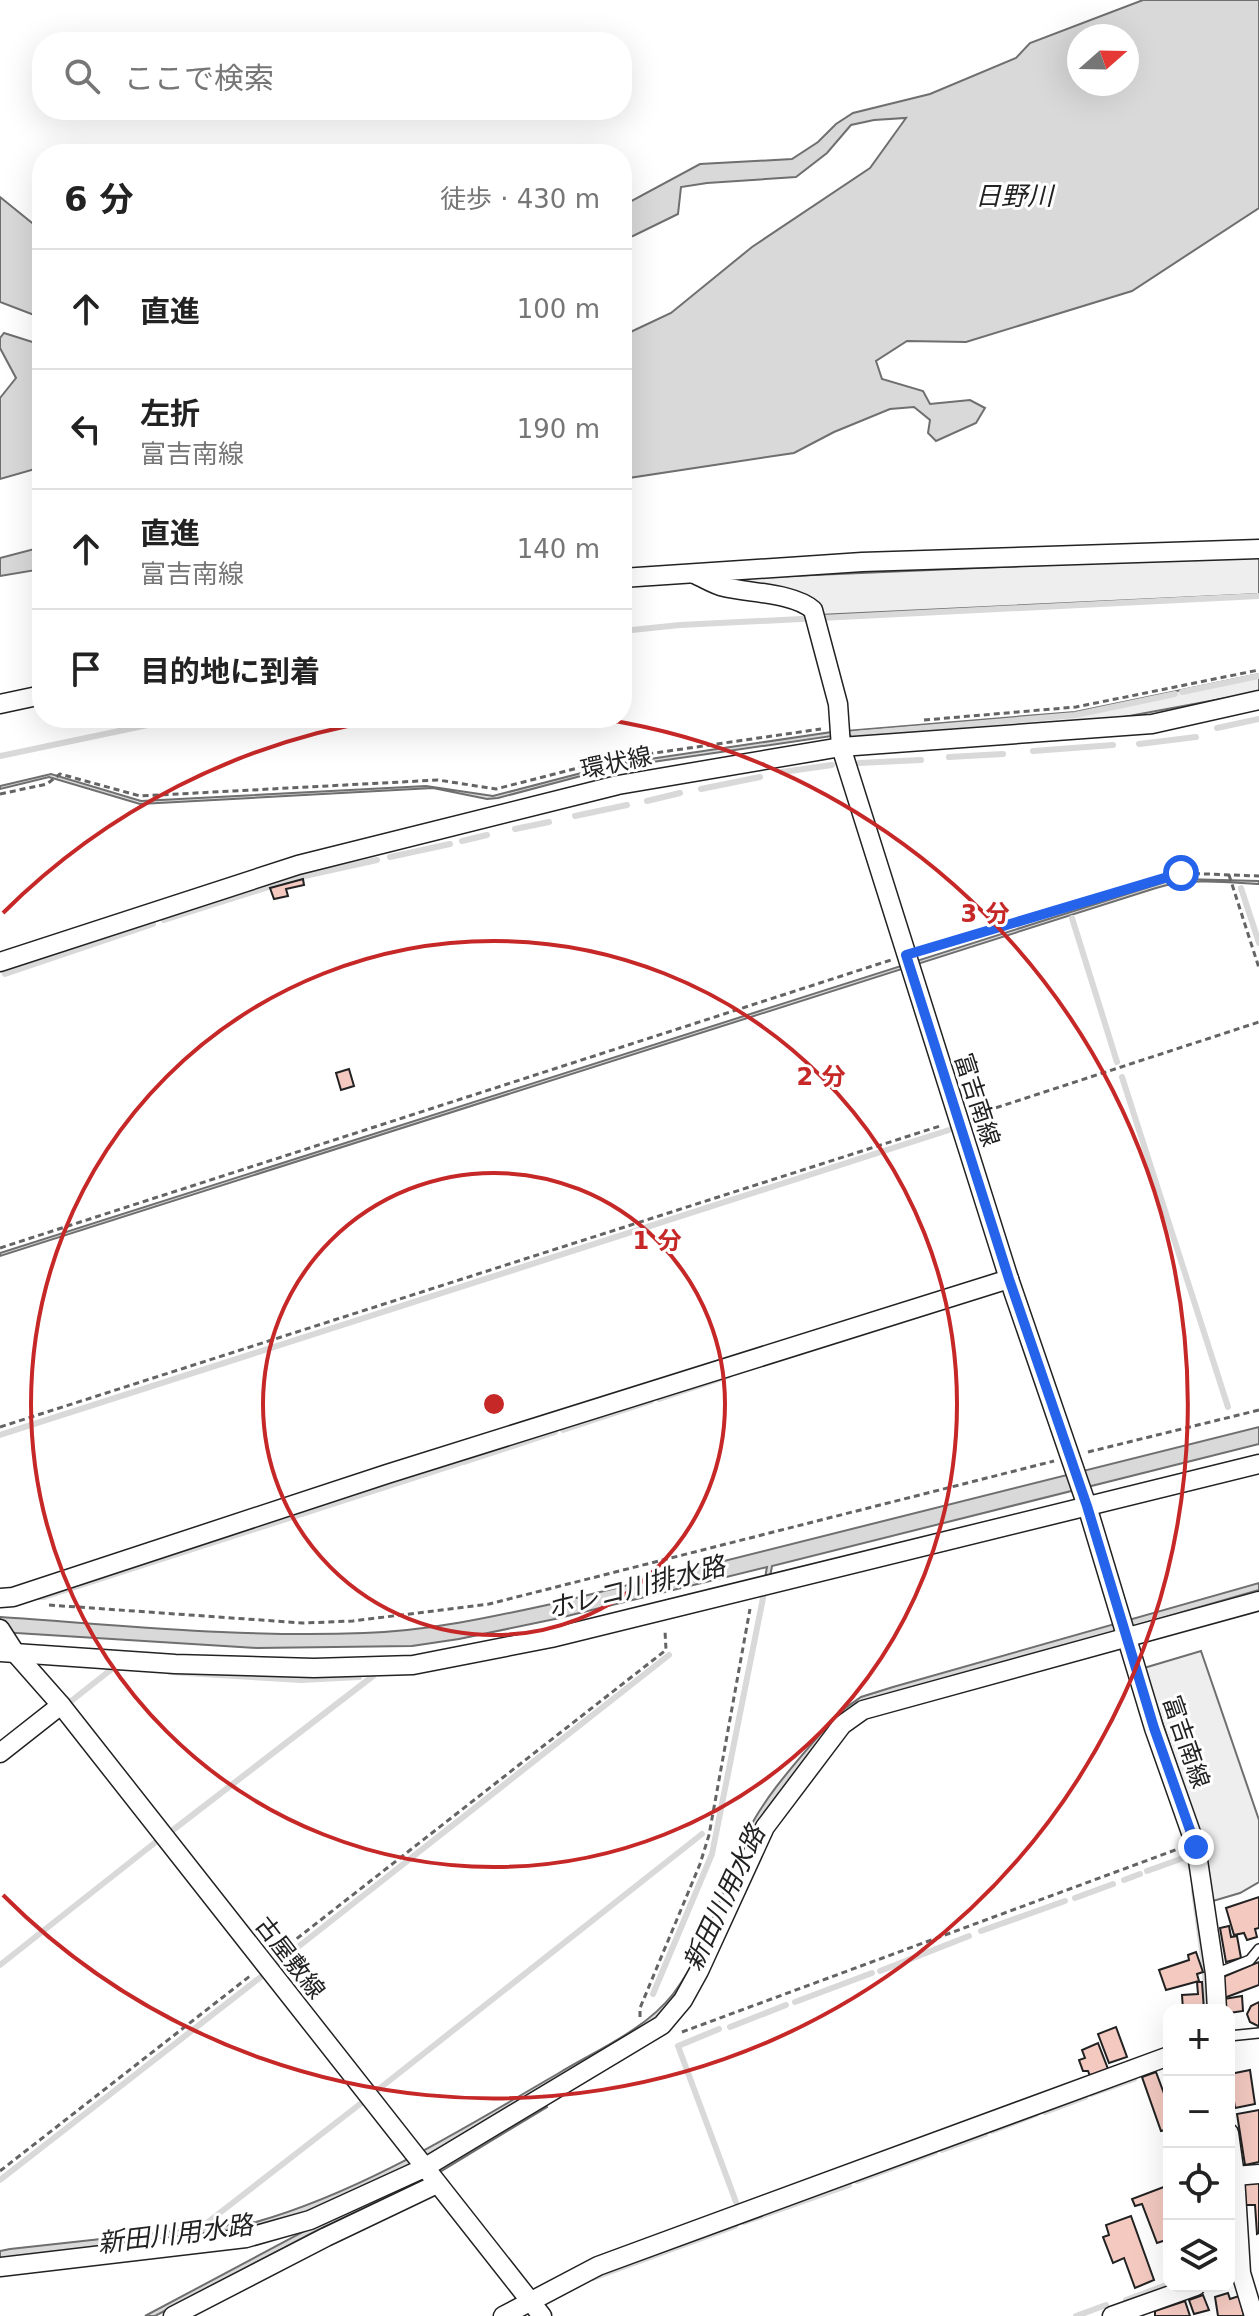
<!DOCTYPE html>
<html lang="ja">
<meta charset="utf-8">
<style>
:root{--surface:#fff;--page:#f6f6f6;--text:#222;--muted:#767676;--line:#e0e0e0}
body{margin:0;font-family:"DejaVu Sans","Noto Sans JP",sans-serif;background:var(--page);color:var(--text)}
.controls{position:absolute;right:24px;bottom:24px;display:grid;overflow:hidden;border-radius:16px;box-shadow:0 8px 32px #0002}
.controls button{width:72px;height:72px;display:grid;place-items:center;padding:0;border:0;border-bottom:2px solid var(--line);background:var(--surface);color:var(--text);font:40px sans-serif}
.compass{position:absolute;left:1067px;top:24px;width:72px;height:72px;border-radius:50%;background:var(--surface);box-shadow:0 8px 32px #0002;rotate:70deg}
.stop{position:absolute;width:24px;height:24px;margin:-18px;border:6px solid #2563eb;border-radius:50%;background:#fff}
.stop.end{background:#2563eb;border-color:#fff;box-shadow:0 2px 8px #0008}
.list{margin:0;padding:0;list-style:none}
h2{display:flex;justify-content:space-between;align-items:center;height:104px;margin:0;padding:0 32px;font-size:34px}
h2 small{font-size:26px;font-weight:400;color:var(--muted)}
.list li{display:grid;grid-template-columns:52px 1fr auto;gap:24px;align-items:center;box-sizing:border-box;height:120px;padding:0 32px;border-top:2px solid var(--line)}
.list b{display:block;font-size:30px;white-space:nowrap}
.list p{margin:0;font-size:26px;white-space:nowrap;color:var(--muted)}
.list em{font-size:26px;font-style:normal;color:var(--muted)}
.icon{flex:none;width:44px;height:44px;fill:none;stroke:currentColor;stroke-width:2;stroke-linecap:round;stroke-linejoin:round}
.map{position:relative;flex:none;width:1259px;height:2316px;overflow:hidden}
.search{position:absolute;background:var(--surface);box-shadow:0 8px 32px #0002;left:32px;top:32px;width:600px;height:88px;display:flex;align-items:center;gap:20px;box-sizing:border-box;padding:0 28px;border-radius:32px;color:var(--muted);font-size:30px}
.panel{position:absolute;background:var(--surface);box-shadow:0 8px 32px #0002;left:32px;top:144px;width:600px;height:584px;border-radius:32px}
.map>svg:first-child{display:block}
.green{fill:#eee;stroke:#6f6f6f;stroke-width:2}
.water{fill:#d9d9d9;stroke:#6f6f6f;stroke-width:2;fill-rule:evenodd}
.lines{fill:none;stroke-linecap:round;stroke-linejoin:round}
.stream{stroke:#d9d9d9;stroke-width:6}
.building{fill:#f3c9c0;stroke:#222;stroke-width:2}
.service-casing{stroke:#222;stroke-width:12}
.minor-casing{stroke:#222;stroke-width:21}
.path{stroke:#646464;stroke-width:3;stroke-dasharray:6 4;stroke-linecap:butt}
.service{stroke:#fff;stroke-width:9}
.minor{stroke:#fff;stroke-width:18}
.route{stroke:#2563eb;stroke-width:10}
.ring{fill:none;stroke:#c62828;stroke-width:4}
.labels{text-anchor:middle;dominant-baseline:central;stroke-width:6;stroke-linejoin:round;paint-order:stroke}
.street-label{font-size:24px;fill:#222;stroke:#fff}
.water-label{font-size:26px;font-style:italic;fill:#222;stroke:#fff}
.centre{fill:#c62828;stroke:#fff;stroke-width:4}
.ring-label{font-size:24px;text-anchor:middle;font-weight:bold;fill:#c62828;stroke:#fff;stroke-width:6;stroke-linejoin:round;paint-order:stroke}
</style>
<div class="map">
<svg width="1259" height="2316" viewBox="0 0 1259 2316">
<rect width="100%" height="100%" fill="#fff"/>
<g class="green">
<path d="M1259,556v38l-440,21 -99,-36z"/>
<path d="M1259,674v18l-146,27 -259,19 -9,-7 230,-19z"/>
<path d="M1201,1651l58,169v62l-19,11 -27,8 -10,-58 -59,-175z"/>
</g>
<g class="water">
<path d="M1143,0h116v208l-127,83 -166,51 -59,-1 -31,20 6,18 41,12 7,13 40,-4 15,8 -9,15 -40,18 -8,-8 2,-13 -16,-13 -24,2 -56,23 -40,21 -172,26v-143l49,-23 81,-66 118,-79 36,-50 -32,2 -23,5 -24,28 -31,24 -89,6 -26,4 -3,27 -45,22 -11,2v-32l78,-42 92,-5 26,-17 18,-18 17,-11 77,-19 86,-36 14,-15zM1079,36h48v48h-48z"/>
<path d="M0,197l42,34v87l-42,-16z"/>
<path d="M4,333l38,12v59l-6,10 6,1v52l-42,12v-81l16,-20 -16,-30v-10z"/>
<path d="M42,547v22l-42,7v-18z"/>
<path d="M832,732v4l-221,32 -113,30 -11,1 -54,-11 -293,16 -91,-27 -49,12v-3l51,-12 90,27 285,-15 67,10 123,-32z"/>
<path d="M1183,879l76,2v3c-35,-2 -69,-6 -103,4l-1156,368v-3l1168,-372z"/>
<path d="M1259,1427v17l-487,122 -5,28 -5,1 5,-28 -212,52 -96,20 -47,7 -155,2 -257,-16v-15c121,8 243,21 364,16 65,-2 128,-16 192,-30z"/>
<path d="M1259,1583v7l-396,114 -90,100 -79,172 -30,39 -236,143 -148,67 -280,35v-9l10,-2 246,-27c108,-31 206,-93 303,-149 38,-23 86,-43 114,-79 34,-44 49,-108 73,-159 21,-44 60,-83 91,-121l24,-17 32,-10z"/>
<path d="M545,2103l2,4 -109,66 -124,59 -159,84h-10z"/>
</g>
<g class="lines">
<g class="stream">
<path d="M622,631l58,-6 579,-29"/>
<path d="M1182,692l77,-16"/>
<path d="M1217,728l42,-9"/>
<path d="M854,734l221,-19 100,-21"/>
<path d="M1139,744l57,-7"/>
<path d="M1033,751l80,-6"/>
<path d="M0,756l181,-38"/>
<path d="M949,757l54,-3"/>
<path d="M859,763l62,-3"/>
<path d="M782,772l50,-7"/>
<path d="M701,789l59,-12"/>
<path d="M647,801l33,-8"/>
<path d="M575,816l52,-11"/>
<path d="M515,829l34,-7"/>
<path d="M462,841l25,-6"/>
<path d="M390,857l60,-13"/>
<path d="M1241,888l18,55"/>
<path d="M1072,918l45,144"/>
<path d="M164,920l136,-43 77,-17"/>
<path d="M5,974l148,-50"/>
<path d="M1122,1077l106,330"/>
<path d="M659,1399l69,-23"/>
<path d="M563,1430l88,-29"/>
<path d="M0,1435l949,-305"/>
<path d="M464,1462l91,-30"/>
<path d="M36,1597h8l416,-134"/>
<path d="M170,1672l131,8 58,-3"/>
<path d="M70,1702l43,-34h6"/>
<path d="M173,1830l200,-154"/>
<path d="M1147,1871l42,-15 1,4"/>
<path d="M1124,1880l16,-6"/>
<path d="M1194,1891l11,81 1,38"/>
<path d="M1075,1898l38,-14"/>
<path d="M981,1931l84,-30"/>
<path d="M0,1965l157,-124"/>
<path d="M275,1965l394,-310"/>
<path d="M880,1971l89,-35"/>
<path d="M653,1994l59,-140 53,-266"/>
<path d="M795,2002l77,-29"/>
<path d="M730,2027l56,-22"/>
<path d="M719,2029l-41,17 58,156"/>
<path d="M375,2092l327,-258"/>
<path d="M1091,2094l43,-15"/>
<path d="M1045,2112l40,-15"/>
<path d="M992,2131l44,-17"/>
<path d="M942,2150l43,-16"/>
<path d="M0,2180l262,-204"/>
<path d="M857,2181l78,-29"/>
<path d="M208,2222l156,-121"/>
<path d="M744,2222l105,-37"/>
<path d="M593,2278l142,-52"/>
<path d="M1126,2300l43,-16"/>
<path d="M1076,2316l30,-11"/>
</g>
</g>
<g class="building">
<path d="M303,879l1,6 -18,4 2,7 -14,3 -4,-11z"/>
<path d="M349,1069l5,17 -13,4 -5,-17z"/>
<path d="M1259,1897v31l-4,1 2,8 -10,3 -3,-7 -10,2 -8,-27z"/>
<path d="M1229,1926l2,11 6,-1 4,22 -15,4 -6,-34z"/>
<path d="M1196,1952l7,20 -6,2 2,7 -33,9 -7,-20 30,-10 -1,-5z"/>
<path d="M1259,1962v23l-35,13 -1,-21z"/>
<path d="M1197,1982h5l2,28h-21l-1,-15 16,-1z"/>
<path d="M1242,1996l1,15 -14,2v-3h-4l-1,-11z"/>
<path d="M1259,2002v24h-1l-8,-4 -3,-8 4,-8z"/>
<path d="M1116,2027l11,30 -18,6 -11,-29z"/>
<path d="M1098,2043l10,26 -18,7 -2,-5h-5l-4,-11 6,-2 -3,-8z"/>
<path d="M1250,2070l5,34 -20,4 -5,-34z"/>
<path d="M1156,2072l13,35v22l-8,2 -19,-54z"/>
<path d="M1259,2110v52l-14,3 -8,-51z"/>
<path d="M1259,2180v53l-2,1 -2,-29h-9l-2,-24z"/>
<path d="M1169,2185v54l-12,4 -15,-39 -7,2 -3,-7z"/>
<path d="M1131,2216l23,64 -19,8 -11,-30 -11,5 -10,-26 6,-2 -3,-10z"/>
<path d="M1228,2293l2,6 9,-3 5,20h-26l-3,-19z"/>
<path d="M1203,2295l6,15 -15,4 -5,-14z"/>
<path d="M1185,2301l5,15h-35v-5z"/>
</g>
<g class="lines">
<g class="service-casing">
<g id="service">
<path d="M1215,1974l35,-14 9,-11"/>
<path d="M1229,2036l30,-3"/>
</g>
</g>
<g class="minor-casing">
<g id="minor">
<path d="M694,574c10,4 20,11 30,13 26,6 70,6 89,23l25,94 3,43 168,532 78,227 67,222 42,119 19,127 2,36"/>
<path d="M622,578l240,-16 397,-13"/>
<path d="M0,704l42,-9"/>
<path d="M0,962l298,-97 320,-80 223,-38 311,-23 107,-24"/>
<path d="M0,1598l13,-1 374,-123 622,-195"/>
<path d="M0,1629l16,25 45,51 481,611"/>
<path d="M0,1652l175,12 139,4 99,-3 138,-27 708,-174"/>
<path d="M0,1753l61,-48"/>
<path d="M1229,2133l6,43 6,97 13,43"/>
<path d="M1235,2176l24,-2"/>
<path d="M0,2267l246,-29 64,-18 114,-52 238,-143 21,-25 16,-29 66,-144 77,-102 21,-15 396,-109"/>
<path d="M173,2316l153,-79 111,-53"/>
<path d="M503,2316l95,-50 571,-210"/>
<path d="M1112,2316l84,-30"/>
</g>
</g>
<g class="path">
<path d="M924,720l152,-13 183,-37"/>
<path d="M0,794l47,-10 13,-10 80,22 298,-16 58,9 117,-30 208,-30"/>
<path d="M1229,875l30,93"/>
<path d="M925,949l256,-76 78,3"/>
<path d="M977,1114l282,-92"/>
<path d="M0,1248l891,-288"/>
<path d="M0,1427l940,-301"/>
<path d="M1088,1452l171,-42"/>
<path d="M49,1605l254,18 50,-2 136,-17 565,-143"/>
<path d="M281,1951l385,-301 -1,-19"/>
<path d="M640,2017v-9l60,-144 9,-29 41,-226"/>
<path d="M682,2032l496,-183"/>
<path d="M0,2171l250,-195"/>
</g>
<use href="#service" class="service"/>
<use href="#minor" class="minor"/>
</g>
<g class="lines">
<path class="route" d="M1181,873l-275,82 103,324 78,227 67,222 42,119"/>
</g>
<g class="ring">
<circle cx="494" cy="1404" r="231"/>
<circle cx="494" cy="1404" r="463"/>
<path d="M3 913A694 694 0 0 1 385 719M603 719A694 694 0 1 1 3 1895"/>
</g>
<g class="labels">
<g class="street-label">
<text transform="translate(616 763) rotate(-12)">環状線</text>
<text transform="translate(977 1100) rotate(72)">富吉南線</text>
<text transform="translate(1186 1742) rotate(71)">富吉南線</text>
<text transform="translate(290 1958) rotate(52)">古屋敷線</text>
</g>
<g class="water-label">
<text x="1014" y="196">日野川</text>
<text transform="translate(636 1587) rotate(-14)">ホレコ川排水路</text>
<text transform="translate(724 1898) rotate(-65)">新田川用水路</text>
<text transform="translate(175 2234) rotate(-7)">新田川用水路</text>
</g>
</g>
<circle cx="494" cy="1404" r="12" class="centre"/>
<g class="ring-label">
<text x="985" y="922">3 分</text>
<text x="821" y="1085">2 分</text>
<text x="657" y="1249">1 分</text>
</g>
</svg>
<div class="controls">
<button>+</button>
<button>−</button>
<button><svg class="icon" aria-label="locate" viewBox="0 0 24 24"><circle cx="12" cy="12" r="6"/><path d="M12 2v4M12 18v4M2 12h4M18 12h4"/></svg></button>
<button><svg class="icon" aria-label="layers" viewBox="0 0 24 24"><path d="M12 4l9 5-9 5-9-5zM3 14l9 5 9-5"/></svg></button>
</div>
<svg class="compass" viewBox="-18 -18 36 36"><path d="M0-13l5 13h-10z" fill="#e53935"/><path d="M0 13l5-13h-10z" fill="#767676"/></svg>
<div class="stop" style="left:1181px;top:873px"></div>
<div class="stop end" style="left:1196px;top:1847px"></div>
<div class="search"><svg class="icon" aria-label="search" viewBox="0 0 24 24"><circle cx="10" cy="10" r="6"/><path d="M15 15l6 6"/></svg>ここで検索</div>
<section class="panel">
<h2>6 分<small>徒歩 · 430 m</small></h2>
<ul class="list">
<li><svg class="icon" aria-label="ahead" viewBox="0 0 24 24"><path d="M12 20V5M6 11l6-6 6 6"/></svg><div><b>直進</b></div><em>100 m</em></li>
<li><svg class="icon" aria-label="left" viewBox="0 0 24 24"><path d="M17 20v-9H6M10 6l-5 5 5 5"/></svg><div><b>左折</b><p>富吉南線</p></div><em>190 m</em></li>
<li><svg class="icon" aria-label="ahead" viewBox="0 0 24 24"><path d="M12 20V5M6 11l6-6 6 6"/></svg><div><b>直進</b><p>富吉南線</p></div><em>140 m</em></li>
<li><svg class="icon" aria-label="arrive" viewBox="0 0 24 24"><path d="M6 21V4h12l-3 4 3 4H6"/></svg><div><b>目的地に到着</b></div></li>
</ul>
</section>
</div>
